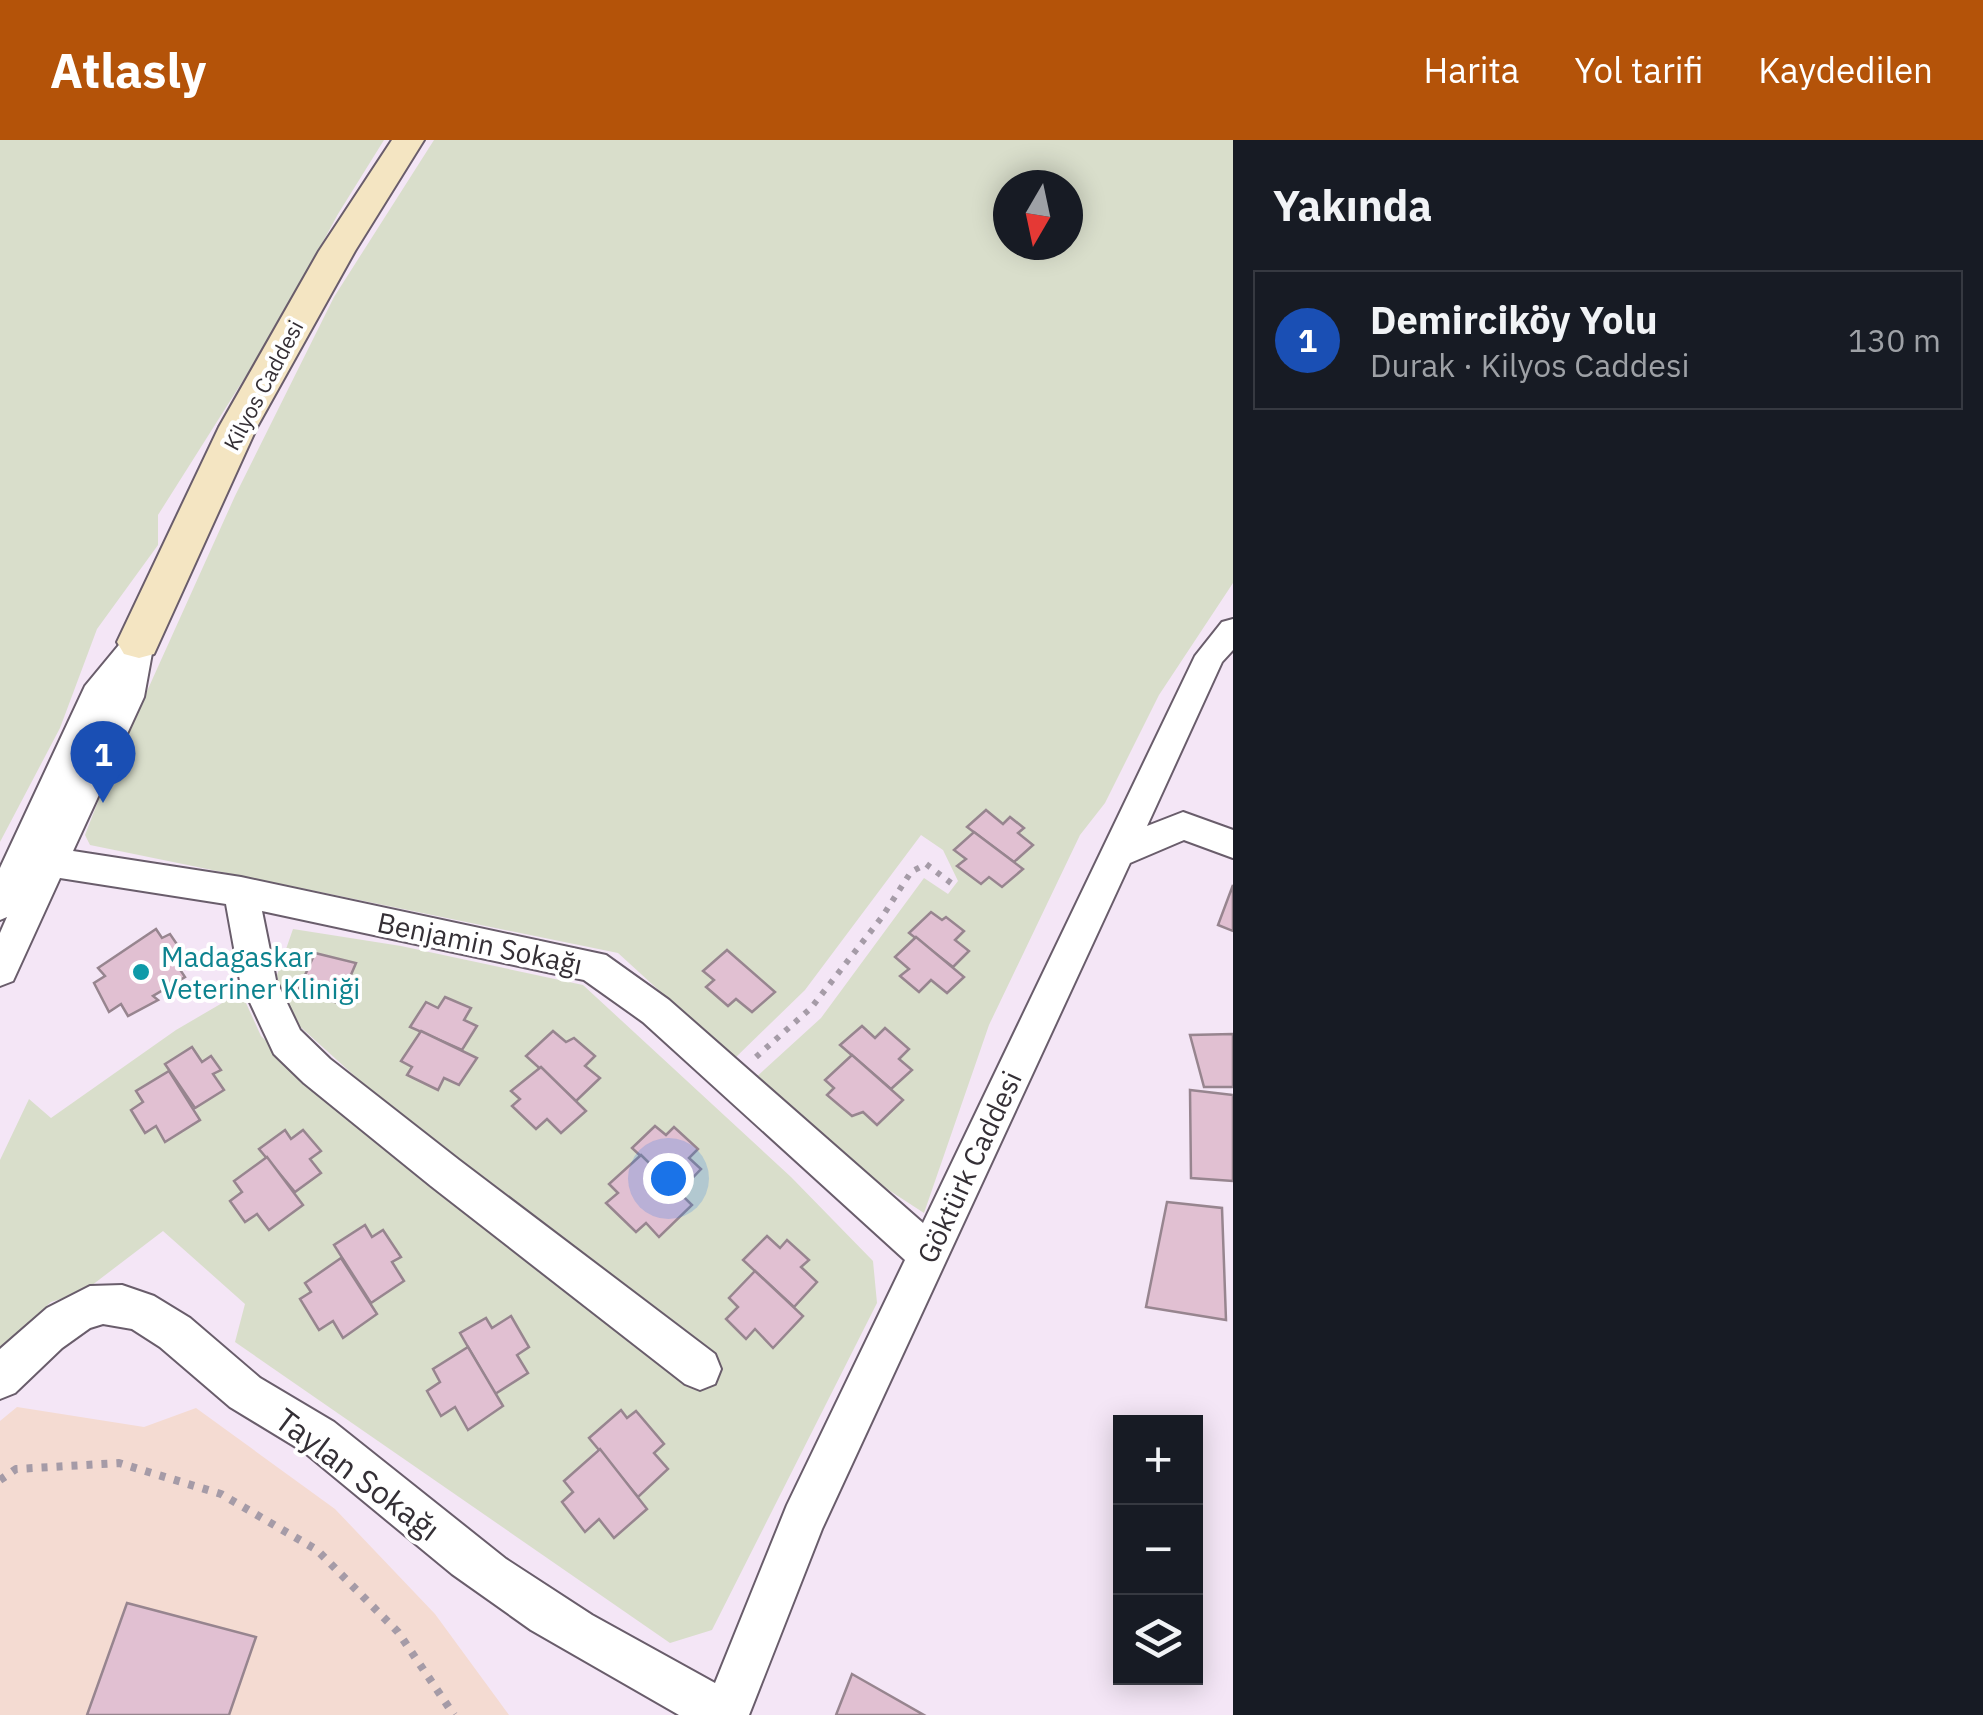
<!DOCTYPE html>
<html lang="tr">
<meta charset="utf-8">
<style>
:root{--surface:#171b24;--page:#20242c;--text:#f1f3f6;--muted:#9ea1a6;--line:#363941;--accent:#b45309}
body{margin:0;font-family:"IBM Plex Sans",sans-serif;background:var(--page);color:var(--text)}
.controls{position:absolute;right:30px;bottom:30px;display:grid;overflow:hidden;border-radius:0px;box-shadow:0 5px 25px #0003}
.controls button{width:90px;height:90px;display:grid;place-items:center;padding:0;border:0;border-bottom:2px solid var(--line);background:var(--surface);color:var(--text);font:50px sans-serif}
.compass{position:absolute;left:993px;top:30px;width:90px;height:90px;border-radius:50%;background:var(--surface);box-shadow:0 5px 25px #0003;rotate:189deg}
.you{position:absolute;left:668px;top:1038px;width:35px;height:35px;margin:-25px;border:8px solid #fff;border-radius:50%;background:#1a73e8;box-shadow:0 0 0 15px #1a73e833}
.badge{display:grid;place-items:center;width:65px;height:65px;border-radius:50%;background:var(--accent);color:#fff;font-size:32px;font-weight:700}
.pin{position:absolute;translate:-50% -82px;filter:drop-shadow(0 2px 5px #0008)}
.pin::after{content:'';position:absolute;top:52px;width:35px;height:30px;background:inherit;clip-path:polygon(0 0,100% 0,50% 100%)}
.list{margin:0;padding:0;list-style:none}
h2{display:flex;justify-content:space-between;align-items:center;height:130px;margin:0;padding:0 40px;font-size:42px}
h2 small{font-size:32px;font-weight:400;color:var(--muted)}
.list li{display:grid;grid-template-columns:65px 1fr auto;gap:30px;align-items:center;box-sizing:border-box;height:140px;margin:0 20px 20px;padding:0 20px;border:2px solid var(--line);border-radius:0px}
.list b{display:block;font-size:38px;white-space:nowrap}
.list p{margin:0;font-size:32px;white-space:nowrap;color:var(--muted)}
.list em{font-size:32px;font-style:normal;color:var(--muted)}
.icon{flex:none;width:55px;height:55px;fill:none;stroke:currentColor;stroke-width:2;stroke-linecap:round;stroke-linejoin:round}
.map{position:relative;flex:none;width:1233px;height:1575px;overflow:hidden}
header{display:flex;align-items:center;gap:60px;box-sizing:border-box;height:140px;padding:0 50px;background:var(--accent);color:#fff}
header strong{font-size:48px}
nav{display:flex;gap:55px;margin-inline-start:auto;font-size:35px}
main{display:flex}
aside{flex:1;background:var(--surface)}
.map>svg:first-child{display:block}
.education{fill:#f4dbd2}
.green{fill:#d9decb;fill-rule:evenodd}
.building{fill:#e1c0d2;stroke:#97858f;stroke-width:2.5}
.lines{fill:none;stroke-linecap:round;stroke-linejoin:round}
.street-casing{stroke:#695d6b;stroke-width:4}
.secondary-casing{stroke:#695d6b;stroke-width:4}
.path-far1{stroke:#a59ba7;stroke-width:6;stroke-dasharray:5 8;stroke-linecap:butt}
.path{stroke:#a59ba7;stroke-width:8;stroke-dasharray:6 9;stroke-linecap:butt}
.street{fill:#fff;fill-rule:evenodd}
.secondary{fill:#f4e5c2;fill-rule:evenodd}
.culture-dot{fill:#0f9aa8;stroke:#fff;stroke-width:4}
.labels{text-anchor:middle;dominant-baseline:central;stroke-width:8;stroke-linejoin:round;paint-order:stroke}
.far-street-label{font-size:22px;fill:#342f35;stroke:#fff}
.street-label{font-size:28px;fill:#342f35;stroke:#fff}
.culture-label{font-size:28px;fill:#0d838f;stroke:#fff;text-anchor:start}
.near-street-label{font-size:32px;fill:#342f35;stroke:#fff}
</style>
<header>
<strong>Atlasly</strong>
<nav><a>Harita</a><a>Yol tarifi</a><a>Kaydedilen</a></nav>
</header>
<main>
<div class="map">
<svg width="1233" height="1575" viewBox="0 0 1233 1575">
<rect width="100%" height="100%" fill="#f4e6f6"/>
<path class="education" d="M17,1267l127,20 52,-19 139,101 100,105 74,101h-509v-294z"/>
<g class="green">
<path d="M0,0h384l-46,74 -63,116 -117,185v30l-61,84 -37,99 -60,114z"/>
<path d="M434,0h799v443l-74,112 -54,108 -25,32 -91,190 -65,188 -57,-37 -114,-96 68,-62 103,-140 24,16 10,-13 -15,-31 -22,-15 -116,155 -71,69 -116,-106 -528,-108 -5,-10 17,-44 133,-295 99,-199zM1008,45h60v60h-60zM985,670l18,14 8,-6 13,10 -6,5 15,12 -19,17 8,7 -20,18 -13,-10 -9,7 -22,-18 8,-7 -12,-10 20,-17 -6,-6zM931,772l11,8 4,-3 18,13 -9,10 13,11 -15,16 11,10 -17,16 -16,-13 -12,11 -18,-15 8,-7 -14,-13 21,-19 -7,-4zM861,886l14,12 10,-9 14,30 12,11 -20,19 11,11 -25,24 -14,-12 -12,4 -23,-21 6,-7 -9,-8 27,-25 -11,-11z"/>
<path d="M293,789l108,17 182,39 208,192 82,84 4,42 -165,327 -42,13 -435,-301 10,-38 -82,-73 -80,61 -32,10 -51,48v-190l29,-61 22,19 125,-88 65,-38 20,44 39,37 330,269 65,47 11,-11 -170,-158 -178,-141 -73,-66 -8,-38zM446,857l25,11 -7,12 13,7 -15,23 14,8 -16,27 -16,-7 -6,11 -30,-14 4,-8 -10,-6zM574,898l21,18 -10,10 15,13 -24,22 9,10 -24,22 -14,-14 -12,10 -22,-23 7,-7 -8,-8 29,-24 -15,-11zM211,917l9,13 -7,4 10,16 -28,18 5,13 -34,20 -10,-15 -11,6 -14,-22 12,-8 -6,-11 32,-20 -4,-7 37,-2zM655,986l11,9 9,-7 23,21 -9,9 12,11 -22,23 13,13 -32,31 -14,-13 -10,9 -29,-28 11,-11 -9,-9 32,-29 -9,-7zM284,990l7,9 12,-9 17,20 -10,9 10,14 -25,19 7,13 -45,9 -12,8 -15,-21 12,-9 -8,-11 33,-24 -7,-8zM364,1085l8,12 12,-7 16,26 -8,6 12,19 -33,22 6,11 -34,23 -10,-16 -14,9 -19,-30 11,-8 -6,-9 36,-25 -7,-14zM766,1096l14,12 8,-7 20,18 -7,8 16,16 -23,24 8,9 -29,31 -18,-18 -9,9 -8,-31 -9,-10 26,-26 -11,-12zM511,1176l18,30 -12,9 -22,39 8,13 -35,23 -13,-23 -14,8 -14,-24 13,-9 -6,-13 34,-22 -7,-14 24,-15 7,10zM636,1271l28,33 -10,9 13,17 -29,27 9,12 -32,29 -16,-19 -15,13 -22,-30 11,-10 -8,-11z"/>
</g>
<g class="building">
<path d="M986,670l17,14 7,-7 14,11 -6,5 15,12 -19,17 -47,-35z"/>
<path d="M974,692l49,37 -21,18 -13,-10 -8,7 -24,-18 9,-7 -12,-9z"/>
<path d="M1233,745v46l-15,-6z"/>
<path d="M931,772l11,8 4,-3 18,14 -9,9 14,11 -16,16 -44,-34z"/>
<path d="M156,789l6,9 8,-4 15,22 -10,6 10,15 -32,19 5,4 -30,16 -7,-12 -12,8 -15,-29 11,-7 -7,-8z"/>
<path d="M916,797l48,40 -17,16 -16,-13 -12,12 -19,-16 9,-7 -14,-12z"/>
<path d="M727,810l48,42 -23,20 -16,-13 -8,7 -22,-19 8,-7 -11,-9z"/>
<path d="M315,813l41,10 -17,40 -42,-10z"/>
<path d="M445,857l26,11 -7,12 13,6 -15,24 -52,-23 16,-25 12,6z"/>
<path d="M862,886l13,12 10,-10 24,21 -10,10 13,11 -21,19 -51,-44z"/>
<path d="M421,891l56,27 -18,27 -15,-7 -6,12 -31,-15 5,-8 -11,-6z"/>
<path d="M553,891l13,11 8,-4 21,18 -10,10 15,12 -24,23 -50,-45z"/>
<path d="M1233,894v53h-29l-14,-52z"/>
<path d="M192,907l10,15 9,-6 10,14 -8,4 11,16 -29,18 -30,-44z"/>
<path d="M852,915l51,45 -26,25 -14,-13 -11,4 -25,-21 7,-7 -9,-8z"/>
<path d="M541,927l45,44 -25,22 -14,-14 -11,10 -24,-23 8,-7 -9,-8z"/>
<path d="M169,931l31,49 -35,22 -9,-16 -11,7 -14,-23 12,-8 -7,-11z"/>
<path d="M1190,950l43,5v86l-42,-3z"/>
<path d="M655,986l11,9 8,-8 24,22 -9,9 12,11 -22,23 -47,-44z"/>
<path d="M285,990l6,9 12,-9 18,21 -11,8 11,14 -26,19 -36,-43z"/>
<path d="M641,1015l51,50 -33,32 -13,-14 -10,9 -30,-29 12,-10 -9,-9z"/>
<path d="M267,1017l36,48 -34,25 -12,-16 -12,8 -15,-21 12,-9 -8,-11z"/>
<path d="M1167,1062l55,6 4,112 -80,-13z"/>
<path d="M365,1085l7,12 11,-7 18,27 -9,5 12,19 -33,22 -37,-58z"/>
<path d="M767,1096l13,12 7,-8 22,20 -8,7 16,15 -23,25 -51,-47z"/>
<path d="M341,1118l36,56 -34,24 -10,-17 -14,9 -19,-31 11,-7 -6,-9z"/>
<path d="M755,1131l48,45 -30,32 -18,-19 -9,10 -20,-20 12,-12 -9,-9z"/>
<path d="M511,1176l18,31 -12,8 11,18 -33,21 -35,-61 26,-15 6,10z"/>
<path d="M468,1207l35,59 -35,24 -13,-23 -14,9 -14,-25 13,-9 -7,-13z"/>
<path d="M621,1270l6,8 9,-7 28,33 -10,9 14,16 -30,28 -49,-59z"/>
<path d="M600,1309l47,60 -33,29 -15,-19 -14,13 -23,-30 11,-10 -9,-11z"/>
<path d="M127,1463l129,34 -27,78h-142z"/>
<path d="M852,1534l72,41h-88z"/>
</g>
<g class="lines">
<g class="street-casing">
<path id="street" d="M1233,479v31l-11,12 -75,164 36,-14 50,18v28l-49,-18 -54,23 -308,666 -73,186h-70l-148,-85 -79,-56 -148,-122 -74,-45 -70,-60 -28,-18 -29,-5 -13,4 -28,20 -47,45 -15,6v-50l47,-41 43,-22 32,-1 32,11 36,22 70,60 74,44 172,137 86,56 123,68 72,-178 118,-245 -262,-238 -59,-42 -322,-69 14,69 24,50 30,29 129,101 256,194 6,15 -6,15 -15,6 -15,-6 -254,-198 -127,-103 -30,-29 -34,-73 -14,-77 -166,-26 -47,103 -13,5v-53l7,-16 -7,3v-52l85,-182 43,-52 11,-3 11,3 4,8 -10,55 -71,154 168,26 365,78 63,45 254,223 272,-567 27,-34z"/>
</g>
<g class="secondary-casing">
<path id="secondary" d="M392,0h32l-69,111 -98,176 -103,227 -15,4 -15,-4 -7,-12 102,-215 100,-176z"/>
</g>
<path class="path-far1" d="M756,917l55,-49 71,-91 29,-45 15,-8 25,19"/>
<path class="path" d="M0,1340l16,-11 103,-6 102,31 96,56 81,82 56,83"/>
<use href="#street" class="street"/>
<use href="#secondary" class="secondary"/>
</g>
<circle class="culture-dot" cx="141" cy="832" r="10"/>
<g class="labels">
<g class="far-street-label">
<text transform="translate(263 245) rotate(-62)">Kilyos Caddesi</text>
</g>
<g class="street-label">
<text transform="translate(480 803) rotate(12)">Benjamin Sokağı</text>
<text transform="translate(969 1027) rotate(-65)">Göktürk Caddesi</text>
</g>
<g class="culture-label">
<text x="161" y="816">Madagaskar<tspan x="161" dy="32">Veteriner Kliniği</tspan></text>
</g>
<g class="near-street-label">
<text transform="translate(358 1334) rotate(37)">Taylan Sokağı</text>
</g>
</g>
</svg>
<div class="controls">
<button>+</button>
<button>−</button>
<button><svg class="icon" aria-label="layers" viewBox="0 0 24 24"><path d="M12 4l9 5-9 5-9-5zM3 14l9 5 9-5"/></svg></button>
</div>
<svg class="compass" viewBox="-18 -18 36 36"><path d="M0-13l5 13h-10z" fill="#e53935"/><path d="M0 13l5-13h-10z" fill="#9ea1a6"/></svg>
<div class="you"></div>
<div class="pin badge" style="left:103px;top:663px;background:#1a4fb4">1</div>
</div>
<aside>
<h2>Yakında<small></small></h2>
<ul class="list">
<li><span class="badge" style="background:#1a4fb4">1</span><div><b>Demirciköy Yolu</b><p>Durak · Kilyos Caddesi</p></div><em>130 m</em></li>
</ul>
</aside>
</main>
